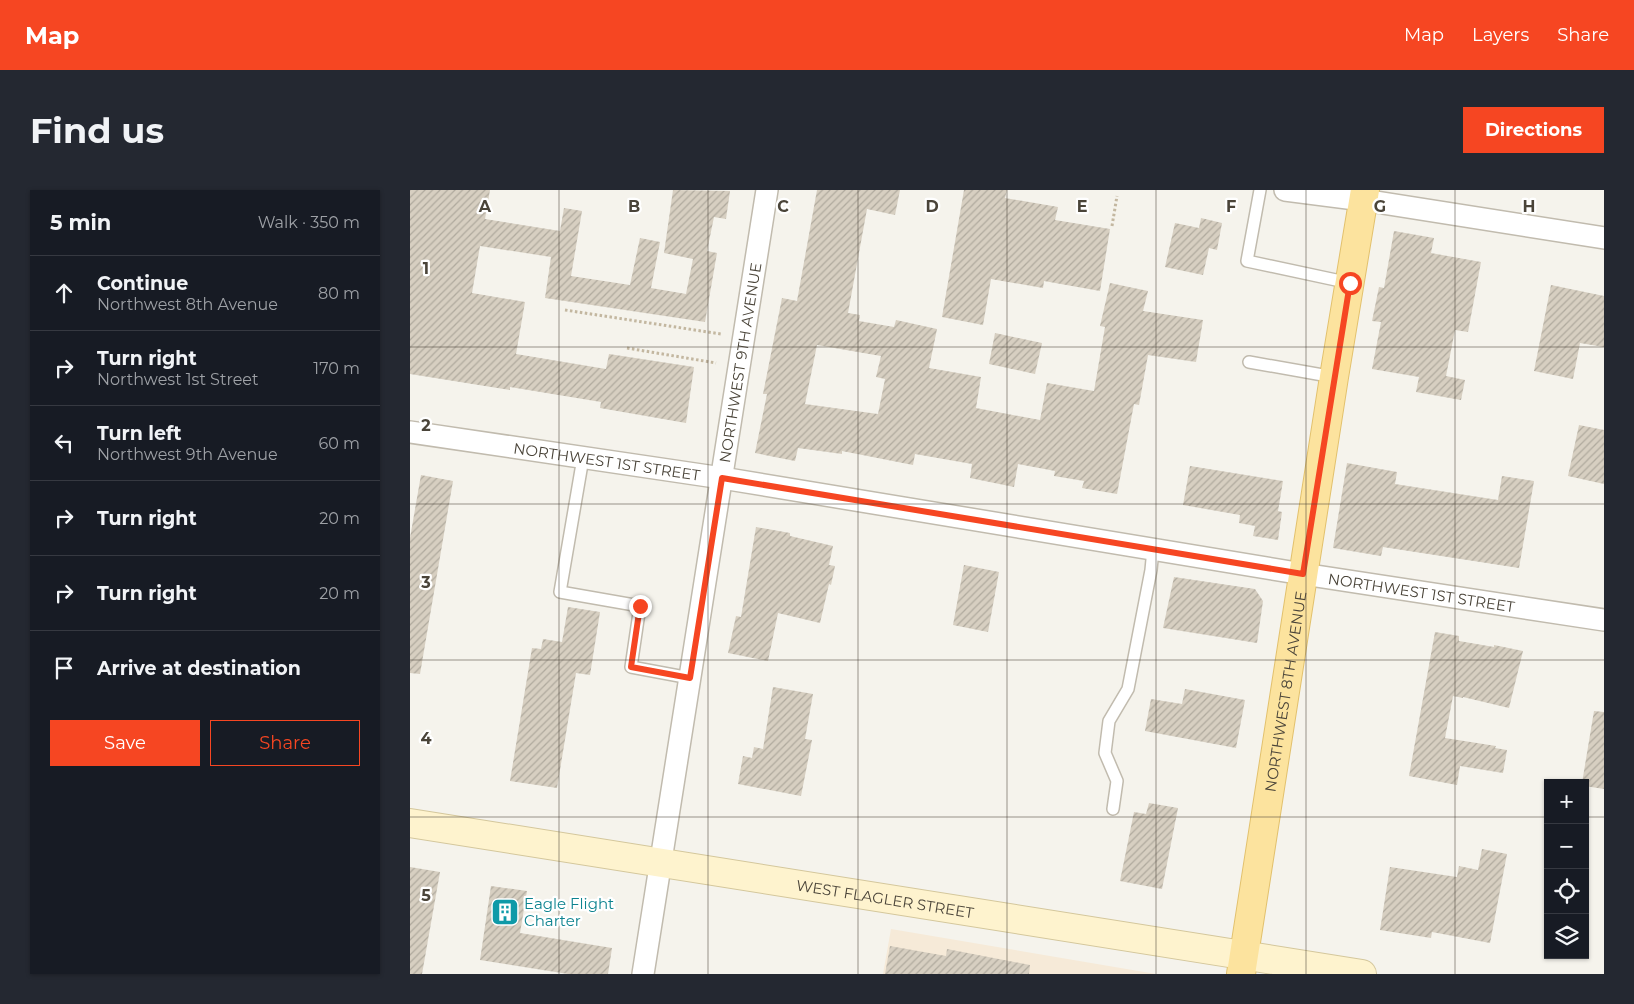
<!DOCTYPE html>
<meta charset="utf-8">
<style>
:root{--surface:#171b24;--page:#242831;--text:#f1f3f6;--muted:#9ea1a6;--line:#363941;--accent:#f64622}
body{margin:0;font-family:Montserrat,sans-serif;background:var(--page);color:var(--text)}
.controls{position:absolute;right:15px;bottom:15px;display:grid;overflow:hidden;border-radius:0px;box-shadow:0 1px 4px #0004}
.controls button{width:45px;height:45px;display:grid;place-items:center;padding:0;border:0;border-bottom:1px solid var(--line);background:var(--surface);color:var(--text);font:25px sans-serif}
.stop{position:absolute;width:15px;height:15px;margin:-11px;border:4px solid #f64622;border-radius:50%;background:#fff}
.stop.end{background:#f64622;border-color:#fff;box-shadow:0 1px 5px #0008}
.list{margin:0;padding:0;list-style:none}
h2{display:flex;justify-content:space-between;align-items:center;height:65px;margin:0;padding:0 20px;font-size:21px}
h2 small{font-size:16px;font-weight:400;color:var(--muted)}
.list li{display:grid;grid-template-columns:32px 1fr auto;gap:15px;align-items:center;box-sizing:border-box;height:75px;padding:0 20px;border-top:1px solid var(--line)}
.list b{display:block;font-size:19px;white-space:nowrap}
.list p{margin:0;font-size:16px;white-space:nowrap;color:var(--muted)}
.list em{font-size:16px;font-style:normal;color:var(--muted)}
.actions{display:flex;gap:10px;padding:15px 20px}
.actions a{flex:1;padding:11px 0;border:1px solid var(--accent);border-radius:0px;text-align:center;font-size:18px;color:var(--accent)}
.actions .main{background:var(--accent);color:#fff}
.icon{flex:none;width:28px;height:28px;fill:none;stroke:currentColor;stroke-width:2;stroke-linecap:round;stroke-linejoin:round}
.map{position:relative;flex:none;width:1194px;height:784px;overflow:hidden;border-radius:0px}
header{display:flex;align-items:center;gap:30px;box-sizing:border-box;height:70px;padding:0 25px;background:var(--accent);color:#fff}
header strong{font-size:24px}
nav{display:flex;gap:28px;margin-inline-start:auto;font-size:18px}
.intro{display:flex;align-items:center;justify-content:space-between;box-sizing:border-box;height:120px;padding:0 30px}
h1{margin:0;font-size:35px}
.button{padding:12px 22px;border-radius:0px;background:var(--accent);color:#fff;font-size:18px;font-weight:700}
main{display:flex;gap:30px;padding:0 30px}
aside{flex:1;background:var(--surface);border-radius:0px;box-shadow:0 1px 4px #0004}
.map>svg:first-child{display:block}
.commercial{fill:#f6ead8}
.building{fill:url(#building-hatch);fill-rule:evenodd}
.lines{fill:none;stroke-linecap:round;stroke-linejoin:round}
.service-casing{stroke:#c1bbae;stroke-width:14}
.minor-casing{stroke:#c1bbae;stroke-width:24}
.secondary-casing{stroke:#d4c79c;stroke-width:30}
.primary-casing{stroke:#e2c16d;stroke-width:30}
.path{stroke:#c3b7a0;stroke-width:3;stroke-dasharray:2.5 2.5;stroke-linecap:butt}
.service{stroke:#fff;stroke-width:11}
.minor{stroke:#fff;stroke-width:21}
.secondary{stroke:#fef3ce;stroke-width:28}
.primary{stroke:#fce39e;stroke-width:28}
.route{stroke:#f64622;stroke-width:6}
.grid{fill:none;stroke:#4a4439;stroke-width:1;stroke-opacity:0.55}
.labels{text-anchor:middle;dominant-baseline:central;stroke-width:4.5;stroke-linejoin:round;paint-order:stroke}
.street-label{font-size:15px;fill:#4a4439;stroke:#fff}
.culture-label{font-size:15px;fill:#0d838f;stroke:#fff;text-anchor:start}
.grid-label{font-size:16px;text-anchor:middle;font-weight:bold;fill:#4a4439;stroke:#fff;stroke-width:4.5;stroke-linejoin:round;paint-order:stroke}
</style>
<header>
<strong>Map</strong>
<nav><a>Map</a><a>Layers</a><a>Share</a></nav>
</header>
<div class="intro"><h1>Find us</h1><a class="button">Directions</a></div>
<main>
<aside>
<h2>5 min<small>Walk · 350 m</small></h2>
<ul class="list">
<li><svg class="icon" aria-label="ahead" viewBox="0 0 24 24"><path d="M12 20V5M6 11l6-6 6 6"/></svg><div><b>Continue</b><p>Northwest 8th Avenue</p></div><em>80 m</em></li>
<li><svg class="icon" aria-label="right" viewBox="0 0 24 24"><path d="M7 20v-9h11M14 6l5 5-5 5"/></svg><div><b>Turn right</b><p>Northwest 1st Street</p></div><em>170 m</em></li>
<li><svg class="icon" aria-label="left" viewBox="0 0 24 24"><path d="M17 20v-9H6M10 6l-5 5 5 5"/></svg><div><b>Turn left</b><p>Northwest 9th Avenue</p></div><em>60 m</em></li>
<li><svg class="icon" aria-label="right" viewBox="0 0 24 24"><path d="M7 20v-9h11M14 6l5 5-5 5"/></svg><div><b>Turn right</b></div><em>20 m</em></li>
<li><svg class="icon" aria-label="right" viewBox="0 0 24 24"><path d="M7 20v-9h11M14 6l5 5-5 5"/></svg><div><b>Turn right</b></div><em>20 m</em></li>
<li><svg class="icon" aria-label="arrive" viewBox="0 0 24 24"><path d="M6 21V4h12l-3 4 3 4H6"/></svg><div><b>Arrive at destination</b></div></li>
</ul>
<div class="actions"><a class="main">Save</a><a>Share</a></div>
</aside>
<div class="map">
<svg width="1194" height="784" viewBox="0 0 1194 784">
<defs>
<pattern id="building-hatch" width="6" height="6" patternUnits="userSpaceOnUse" patternTransform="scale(1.25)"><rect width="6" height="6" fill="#d7cfc1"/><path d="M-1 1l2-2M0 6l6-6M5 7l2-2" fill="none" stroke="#b0aa9e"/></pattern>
</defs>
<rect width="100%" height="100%" fill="#f5f3ec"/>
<path class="commercial" d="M481,739l265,45h-273z"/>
<g class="building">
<path d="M0,0h80l-5,29 75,12 4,-23 18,3 -11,65 59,9 10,-47 20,4 -9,46 35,6 7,-35 -29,-6 9,-63 57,1 -4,28 -12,-2 -7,34 10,2 -12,69 -160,-24 6,-41 -71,-11 -8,47 53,9 -9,52 90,15 3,-15 85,13 -8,56 -86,-15 1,-6 -91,-15v3l-100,-16z"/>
<path d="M407,0h83l-5,25 -28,-6 -19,104 12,2 -1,6 35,6 2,-7 41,9 -8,39 52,9 -5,31 64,12 7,-37 47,8 11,-64 -5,-1 10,-43 38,8 -5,20 60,9 -7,42 -48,-7 -9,50 -5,-1 -17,90 -35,-6 2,-7 -30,-5 1,-5 -37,-7 -4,23 -44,-9 2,-14 -57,-10 -2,11 -71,-14v3l-44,-6 -3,13 -40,-8 12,-59h-4l19,-96 15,3zM407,155l64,11 -5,21 9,2 -7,35 -73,-10z"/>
<path d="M554,0h43l-2,8 53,9 -3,13 55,9 -10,62 -56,-10 -1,7 -52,-9 -8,46 -41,-8z"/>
<path d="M791,28l21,5 -5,27 -8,-2 -6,27 -38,-8 10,-44 24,5z"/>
<path d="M984,41l40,7 -3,15 50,9 -13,70 -13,-2 -9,46 19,4 -4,20 -45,-8 3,-15 -47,-8 9,-47 -9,-1 7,-34 5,1z"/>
<path d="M1141,95l53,11v51l-24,-4 -7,36 -39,-8z"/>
<path d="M585,143l47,10 -7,31 -46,-10z"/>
<path d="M1169,235l25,5v54l-36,-8z"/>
<path d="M937,273l50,9 -2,12 103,16 4,-24 32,5 -15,87 -136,-21 -2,9 -48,-8z"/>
<path d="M780,276l93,15 -5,30 4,1 -4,28 -25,-4 2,-10 -16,-3 1,-8 -57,-10z"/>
<path d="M11,285l32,6 -33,193 -10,-1v-135z"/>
<path d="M346,337l34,6v3l43,10 -4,19 6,1 -4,19 -2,-1 -9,39 -42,-10 -10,48 -40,-8 8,-37 5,1z"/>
<path d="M554,375l35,7 -11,60 -35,-7z"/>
<path d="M764,387l81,12 8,12 -6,42 -94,-15z"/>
<path d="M158,417l32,5 -10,63 -14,-2 -19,115 -47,-7 22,-133 9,1 2,-10 19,3z"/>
<path d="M1025,442l24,4v5l35,6v-2l29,6 -14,57 -46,-11v1l-10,-2 -8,42 51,8 -1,2 12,2 -4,23 -43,-7 -3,19 -48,-9z"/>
<path d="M363,497l40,7 -8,45 7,1 -11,56 -63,-12 5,-28 9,2 2,-11 9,2z"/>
<path d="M775,499l60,11 -9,48 -91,-17 6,-32 31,5z"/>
<path d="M1184,521l10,1v77l-19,-3v-3h-3z"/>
<path d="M739,613l29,5 -16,81 -42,-8 14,-69 12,2z"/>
<path d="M1072,659l25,5 -17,89 -58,-11 -1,6 -51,-8 10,-63 67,10 2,-11 19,4z"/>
<path d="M0,677l30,5 -18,102h-12z"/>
<path d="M81,696l36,5 -7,42 92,15 -4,26h-40l-88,-14z"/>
<path d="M480,756l56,10 1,-7 83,16 -1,9h-144z"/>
</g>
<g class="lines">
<g class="service-casing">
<g id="service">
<path d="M850,0l-13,71 103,22"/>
<path d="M839,172l85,15"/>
<path d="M173,268l-23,134 80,14 -9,61 59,11"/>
<path d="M703,619l4,-28 -12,-28 4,-32 19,-32 23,-119 2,-21"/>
</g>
</g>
<g class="minor-casing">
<g id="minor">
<path d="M875,0l78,10 241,38"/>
<path id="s1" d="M0,242l312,46 581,96 301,46"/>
<path id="s2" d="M233,784l124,-784"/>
</g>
</g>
<g class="secondary-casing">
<g id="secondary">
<path id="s3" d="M0,633l952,151"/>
</g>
</g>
<g class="primary-casing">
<g id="primary">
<path id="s4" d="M831,784l93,-597 31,-187"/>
</g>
</g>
<g class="path">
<path d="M702,36l5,-30"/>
<path d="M155,120l156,24"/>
<path d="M217,158l89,15"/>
</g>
<use href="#service" class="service"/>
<use href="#minor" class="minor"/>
<use href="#secondary" class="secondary"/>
<use href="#primary" class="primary"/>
</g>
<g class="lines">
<path class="route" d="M230,416l-9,61 59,11 32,-200 581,96 47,-291"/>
</g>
<path class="grid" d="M149,0v784M298,0v784M448,0v784M597,0v784M746,0v784M896,0v784M1045,0v784M0,157h1194M0,314h1194M0,470h1194M0,627h1138M1175,627h19"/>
<defs>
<g id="building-square" transform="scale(1.4375)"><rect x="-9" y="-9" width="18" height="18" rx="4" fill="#0f9aa8" stroke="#fff"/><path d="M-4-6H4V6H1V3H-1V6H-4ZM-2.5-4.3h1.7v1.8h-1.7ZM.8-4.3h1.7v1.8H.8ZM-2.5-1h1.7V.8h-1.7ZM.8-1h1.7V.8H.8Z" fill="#fff"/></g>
</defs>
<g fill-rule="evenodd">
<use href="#building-square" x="95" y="722"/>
</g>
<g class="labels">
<g class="street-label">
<text stroke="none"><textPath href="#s2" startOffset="619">NORTHWEST 9TH AVENUE</textPath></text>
<text stroke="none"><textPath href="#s1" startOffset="199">NORTHWEST 1ST STREET</textPath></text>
<text stroke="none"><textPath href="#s1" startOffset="1024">NORTHWEST 1ST STREET</textPath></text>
<text stroke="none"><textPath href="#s4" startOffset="286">NORTHWEST 8TH AVENUE</textPath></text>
<text stroke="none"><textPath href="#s3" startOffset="481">WEST FLAGLER STREET</textPath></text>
</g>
<g class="culture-label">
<text x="114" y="713">Eagle Flight<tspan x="114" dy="17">Charter</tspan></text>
</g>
</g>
<g class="grid-label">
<text x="75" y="22">A</text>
<text x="224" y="22">B</text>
<text x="373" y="22">C</text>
<text x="522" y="22">D</text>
<text x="672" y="22">E</text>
<text x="821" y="22">F</text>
<text x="970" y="22">G</text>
<text x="1119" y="22">H</text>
<text x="16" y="84">1</text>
<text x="16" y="241">2</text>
<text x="16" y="398">3</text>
<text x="16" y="554">4</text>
<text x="16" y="711">5</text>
</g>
</svg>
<div class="controls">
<button>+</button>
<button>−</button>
<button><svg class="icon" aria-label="locate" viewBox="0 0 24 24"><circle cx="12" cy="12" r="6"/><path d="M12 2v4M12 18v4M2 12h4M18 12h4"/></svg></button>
<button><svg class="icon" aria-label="layers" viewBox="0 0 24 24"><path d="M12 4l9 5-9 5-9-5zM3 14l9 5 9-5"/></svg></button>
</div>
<div class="stop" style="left:940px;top:93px"></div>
<div class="stop end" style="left:230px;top:416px"></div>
</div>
</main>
